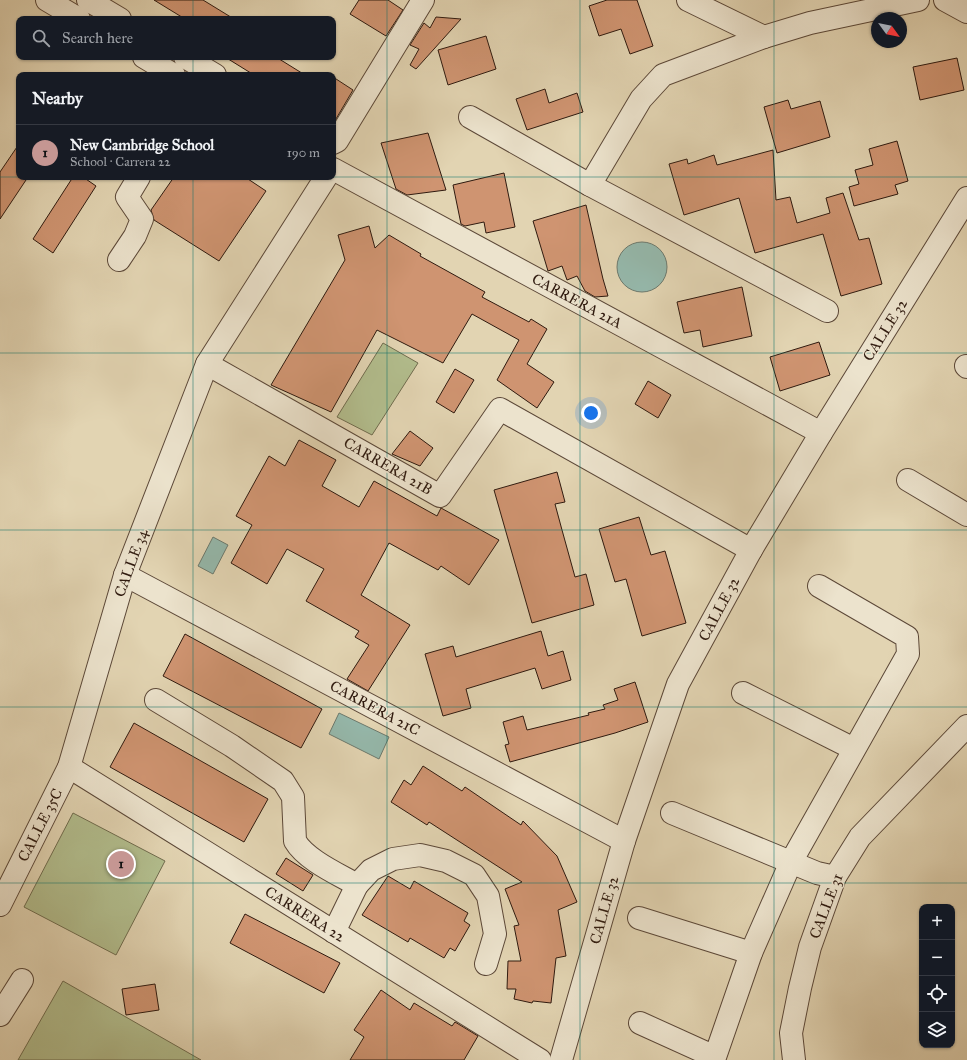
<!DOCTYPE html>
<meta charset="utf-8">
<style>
:root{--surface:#171b24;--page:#242831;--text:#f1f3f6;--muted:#9ea1a6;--line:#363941;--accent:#c59692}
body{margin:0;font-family:"IM FELL Great Primer",serif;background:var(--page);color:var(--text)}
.controls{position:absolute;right:12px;bottom:12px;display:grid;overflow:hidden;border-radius:8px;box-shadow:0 1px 3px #0004}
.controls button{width:36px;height:36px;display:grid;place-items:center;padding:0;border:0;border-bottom:1px solid var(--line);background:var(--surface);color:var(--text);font:20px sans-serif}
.compass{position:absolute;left:871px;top:12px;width:36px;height:36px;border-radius:50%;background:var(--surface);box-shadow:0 1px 3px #0004;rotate:123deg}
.you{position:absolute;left:591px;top:413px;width:14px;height:14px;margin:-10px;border:3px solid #fff;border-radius:50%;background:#1a73e8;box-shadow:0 0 0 6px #1a73e833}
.badge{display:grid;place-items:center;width:26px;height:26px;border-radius:50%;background:var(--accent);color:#111;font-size:13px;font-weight:700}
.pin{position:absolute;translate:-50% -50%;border:2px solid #fff;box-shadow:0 1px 4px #0006}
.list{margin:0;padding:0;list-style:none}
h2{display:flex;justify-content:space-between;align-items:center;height:52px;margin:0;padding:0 16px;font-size:17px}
h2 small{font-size:13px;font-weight:400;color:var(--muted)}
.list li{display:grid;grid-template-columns:26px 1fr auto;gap:12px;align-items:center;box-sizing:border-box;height:56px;padding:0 16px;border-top:1px solid var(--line)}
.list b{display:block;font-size:15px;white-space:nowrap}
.list p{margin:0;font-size:13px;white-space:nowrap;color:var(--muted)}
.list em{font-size:13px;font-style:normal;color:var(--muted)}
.icon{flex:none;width:22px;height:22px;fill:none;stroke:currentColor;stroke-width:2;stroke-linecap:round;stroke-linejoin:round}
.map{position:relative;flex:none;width:967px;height:1060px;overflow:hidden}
.search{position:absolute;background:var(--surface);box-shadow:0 1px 3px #0004;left:16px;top:16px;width:320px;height:44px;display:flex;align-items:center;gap:10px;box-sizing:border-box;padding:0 14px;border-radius:8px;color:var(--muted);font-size:15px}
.panel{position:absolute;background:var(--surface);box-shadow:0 1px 3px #0004;left:16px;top:72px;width:320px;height:108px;border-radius:8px}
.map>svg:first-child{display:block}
.green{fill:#b2bd8d;stroke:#706c4e}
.water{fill:#95b8ab;stroke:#6c796d}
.building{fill:#cf9471;stroke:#2f1a0f}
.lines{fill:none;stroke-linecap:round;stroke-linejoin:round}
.minor-casing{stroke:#5c4838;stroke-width:24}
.minor{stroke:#ece3cd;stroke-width:22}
.grid{fill:none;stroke:#0f766e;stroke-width:1;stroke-opacity:0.55}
.labels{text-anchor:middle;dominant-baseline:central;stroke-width:3;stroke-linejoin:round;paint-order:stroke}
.street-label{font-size:15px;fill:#2f1a0f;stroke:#ece3cd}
</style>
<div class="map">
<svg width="967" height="1060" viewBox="0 0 967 1060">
<rect width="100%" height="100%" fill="#e2d4b2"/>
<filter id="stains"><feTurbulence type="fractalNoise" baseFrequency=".005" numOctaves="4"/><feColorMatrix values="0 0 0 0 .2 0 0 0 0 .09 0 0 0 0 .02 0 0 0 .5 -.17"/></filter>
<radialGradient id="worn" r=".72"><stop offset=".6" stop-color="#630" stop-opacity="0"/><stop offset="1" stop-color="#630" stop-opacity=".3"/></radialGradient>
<g class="green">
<path d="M383,343l35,20 -46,72 -35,-18z"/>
<path d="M73,813l92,48 -49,94 -92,-48z"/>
<path d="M63,981l138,79h-183z"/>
</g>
<g class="water">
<circle cx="642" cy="267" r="25"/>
<path d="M213,537l15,8 -15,29 -15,-8z"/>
<path d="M339,713l50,24 -10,22 -50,-25z"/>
</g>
<g class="building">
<path d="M154,0h49l31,19h-49z"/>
<path d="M359,0h29l15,10 -17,26 -36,-22z"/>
<path d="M607,0h30l16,46 -23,8 -9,-25 -22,7 -10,-30z"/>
<path d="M436,17l25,2 -45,50 -6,-4 9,-16 -9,-4 14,-22 6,5z"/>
<path d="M486,36l10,33 -48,16 -10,-35z"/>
<path d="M225,57h51l29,18h-51z"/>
<path d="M957,58l7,32 -44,10 -7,-33z"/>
<path d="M333,77l20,13 -20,34z"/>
<path d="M545,89l4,14 28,-10 6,19 -56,18 -11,-31z"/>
<path d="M788,100l3,9 29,-8 10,36 -53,16 -13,-46z"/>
<path d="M428,133l18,57 -39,5 -11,-6 -15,-46z"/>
<path d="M897,141l11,40 -13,4 3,9 -44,12 -5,-19 10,-3 -4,-14 18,-5 -4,-16z"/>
<path d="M19,144v33h9l-28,42v-47z"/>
<path d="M773,150l3,50 14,-3 7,26 33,-10 -4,-15 17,-5 16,47 10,-2 13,46 -41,12 -18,-62 -68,19 -16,-55 -55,17 -15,-51 18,-5 1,5 26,-9 3,10z"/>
<path d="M504,173l11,54 -29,6 -2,-11 -19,4 -4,-2 -8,-39z"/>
<path d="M73,177h10l13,9 -43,67 -20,-14z"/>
<path d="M174,177h71l21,14 -47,70 -65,-41 -3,-10z"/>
<path d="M586,205l17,74 5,17 -13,1 -10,-6 -8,-15 -10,4 -5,-14 -14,5 -15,-50z"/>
<path d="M369,226l6,22 14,-13 32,19 -1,2 65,36 -3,5 47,25 2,-3 16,10 -20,35 27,18 -17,26 -40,-28 22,-40 -47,-26 -29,49 -66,-33 -46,82 -60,-27 74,-125 -7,-25z"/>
<path d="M742,287l10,49 -49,11 -3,-17 -16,3 -7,-31z"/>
<path d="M819,342l11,33 -50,16 -10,-34z"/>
<path d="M455,369l19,11 -20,33 -18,-11z"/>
<path d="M648,381l23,14 -13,23 -23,-14z"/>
<path d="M410,431l23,17 -13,18 -28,-12z"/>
<path d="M299,440l37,20 -14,26 37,21 15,-26 63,35 4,-8 58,32 -30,45 -28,-19 -3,4 -49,-27 -28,52 49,30 -42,66 -21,-12 22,-34 -14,-8 4,-6 -53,-30 18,-32 -37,-20 -20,35 -36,-21 21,-38 -16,-9 33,-60 16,10z"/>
<path d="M557,472l8,30 -10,2 7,26 13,47 11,-3 8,31 -62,18 -38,-133z"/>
<path d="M639,517l12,38 14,-4 21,72 -44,13 -16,-57 -11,3 -16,-53z"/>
<path d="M541,631l7,25 15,-5 8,29 -29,9 -7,-21 -69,21 5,19 -28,8 -18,-62 28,-8 3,11z"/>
<path d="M185,634l137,75 -21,39 -138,-72z"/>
<path d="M635,682l13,40 -33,11 -105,29 -5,-17 4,-1 -6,-22 20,-6 4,14 62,-15 -1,-2 17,-4 -2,-4 15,-5 -4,-11z"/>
<path d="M134,723l134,76 -24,43 -134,-75z"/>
<path d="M423,766l39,25 3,-4 56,38 2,-4 34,35 20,46 -19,8 8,46 -10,2 -5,45 -18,-2 -1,2 -18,-4 2,-10h-9l1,-28h13l-7,-35 5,-1 -14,-36 17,-7 -93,-60 -2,3 -36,-23 13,-22 7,5z"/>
<path d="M286,858l27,17 -10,16 -27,-17z"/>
<path d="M388,876l22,13 4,-8 54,32 -4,8 6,4 -15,26 -5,-3 -6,10 -34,-20 -2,4 -46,-27z"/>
<path d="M245,914l95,49 -16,30 -94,-50z"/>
<path d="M155,984l4,26 -33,5 -4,-26z"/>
<path d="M381,990l29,20 4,-7 38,23 3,-4 23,14 -14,24h-114l14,-23 -10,-7z"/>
</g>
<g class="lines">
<g class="minor-casing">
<g id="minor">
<path d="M47,0l32,19"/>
<path d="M88,0l32,19"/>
<path d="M688,0l76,37"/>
<path d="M945,0l22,12"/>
<path d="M144,57l30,18"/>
<path d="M185,57l30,18"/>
<path d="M470,117l120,68 237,126"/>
<path d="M333,143l4,-2 86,-141"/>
<path d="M333,169l488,264"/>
<path d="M590,185l51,-86 22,-24 101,-38 46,-14 108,-23"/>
<path d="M119,260l16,-24 7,-17 -15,-22 12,-20"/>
<path d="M207,364l233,132 60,-87 251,141"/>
<path d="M966,366l1,1"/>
<path d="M908,480l59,35"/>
<path d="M125,575l499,266"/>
<path d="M743,693l111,56"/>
<path d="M156,700l76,46 51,35 10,16 2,44c11,19 43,33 62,44l14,-15 22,-11 27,-4 26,6 28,14 14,21 7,38 -9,30"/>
<path d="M69,767l471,293"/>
<path d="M672,813l145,60 18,4"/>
<path d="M0,905l69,-138 56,-192 82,-211 119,-187"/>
<path d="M639,918l112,35"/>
<path d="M334,932l23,-47"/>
<path d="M0,1015l22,-35"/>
<path d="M640,1023l75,34 36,-104 40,-91 117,-208 -1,-17 -88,-51"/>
<path d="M561,1060l63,-219 54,-157 73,-134 70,-117 146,-235"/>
<path d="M794,1060l-3,-27 9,-45 10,-41 25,-70 25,-40 107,-111"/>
</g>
</g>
<use href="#minor" class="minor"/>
</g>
<path class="grid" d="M193,0v19M387,0v1060M580,0v1060M774,0v1060M193,57v18M0,177h19M193,177v883M333,177h634M0,353h967M0,530h967M0,707h967M0,883h967"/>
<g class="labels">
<g class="street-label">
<text transform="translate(577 301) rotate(28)">CARRERA 21A</text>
<text transform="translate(885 330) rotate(-58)">CALLE 32</text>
<text transform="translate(388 466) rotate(30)">CARRERA 21B</text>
<text transform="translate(131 563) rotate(-70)">CALLE 34</text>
<text transform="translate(719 609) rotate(-62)">CALLE 32</text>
<text transform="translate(375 708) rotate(28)">CARRERA 21C</text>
<text transform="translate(40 825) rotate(-63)">CALLE 35C</text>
<text transform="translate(826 906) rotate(-69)">CALLE 31</text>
<text transform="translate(604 910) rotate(-74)">CALLE 32</text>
<text transform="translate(305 914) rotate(32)">CARRERA 22</text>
</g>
</g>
<rect width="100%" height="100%" filter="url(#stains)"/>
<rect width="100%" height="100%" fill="url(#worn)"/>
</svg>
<div class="controls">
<button>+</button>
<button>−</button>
<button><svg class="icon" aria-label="locate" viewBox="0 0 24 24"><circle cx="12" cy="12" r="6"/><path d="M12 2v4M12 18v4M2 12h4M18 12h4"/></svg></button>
<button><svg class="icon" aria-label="layers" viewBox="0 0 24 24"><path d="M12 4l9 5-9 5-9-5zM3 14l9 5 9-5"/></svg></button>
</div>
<svg class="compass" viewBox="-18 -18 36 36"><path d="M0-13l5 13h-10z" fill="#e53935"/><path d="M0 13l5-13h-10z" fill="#9ea1a6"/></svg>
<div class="you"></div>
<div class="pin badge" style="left:121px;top:864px">1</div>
<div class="search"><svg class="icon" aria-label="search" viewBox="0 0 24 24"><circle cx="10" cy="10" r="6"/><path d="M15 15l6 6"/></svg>Search here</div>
<section class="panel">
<h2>Nearby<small></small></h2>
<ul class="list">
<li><span class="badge">1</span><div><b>New Cambridge School</b><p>School · Carrera 22</p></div><em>190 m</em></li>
</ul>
</section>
</div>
